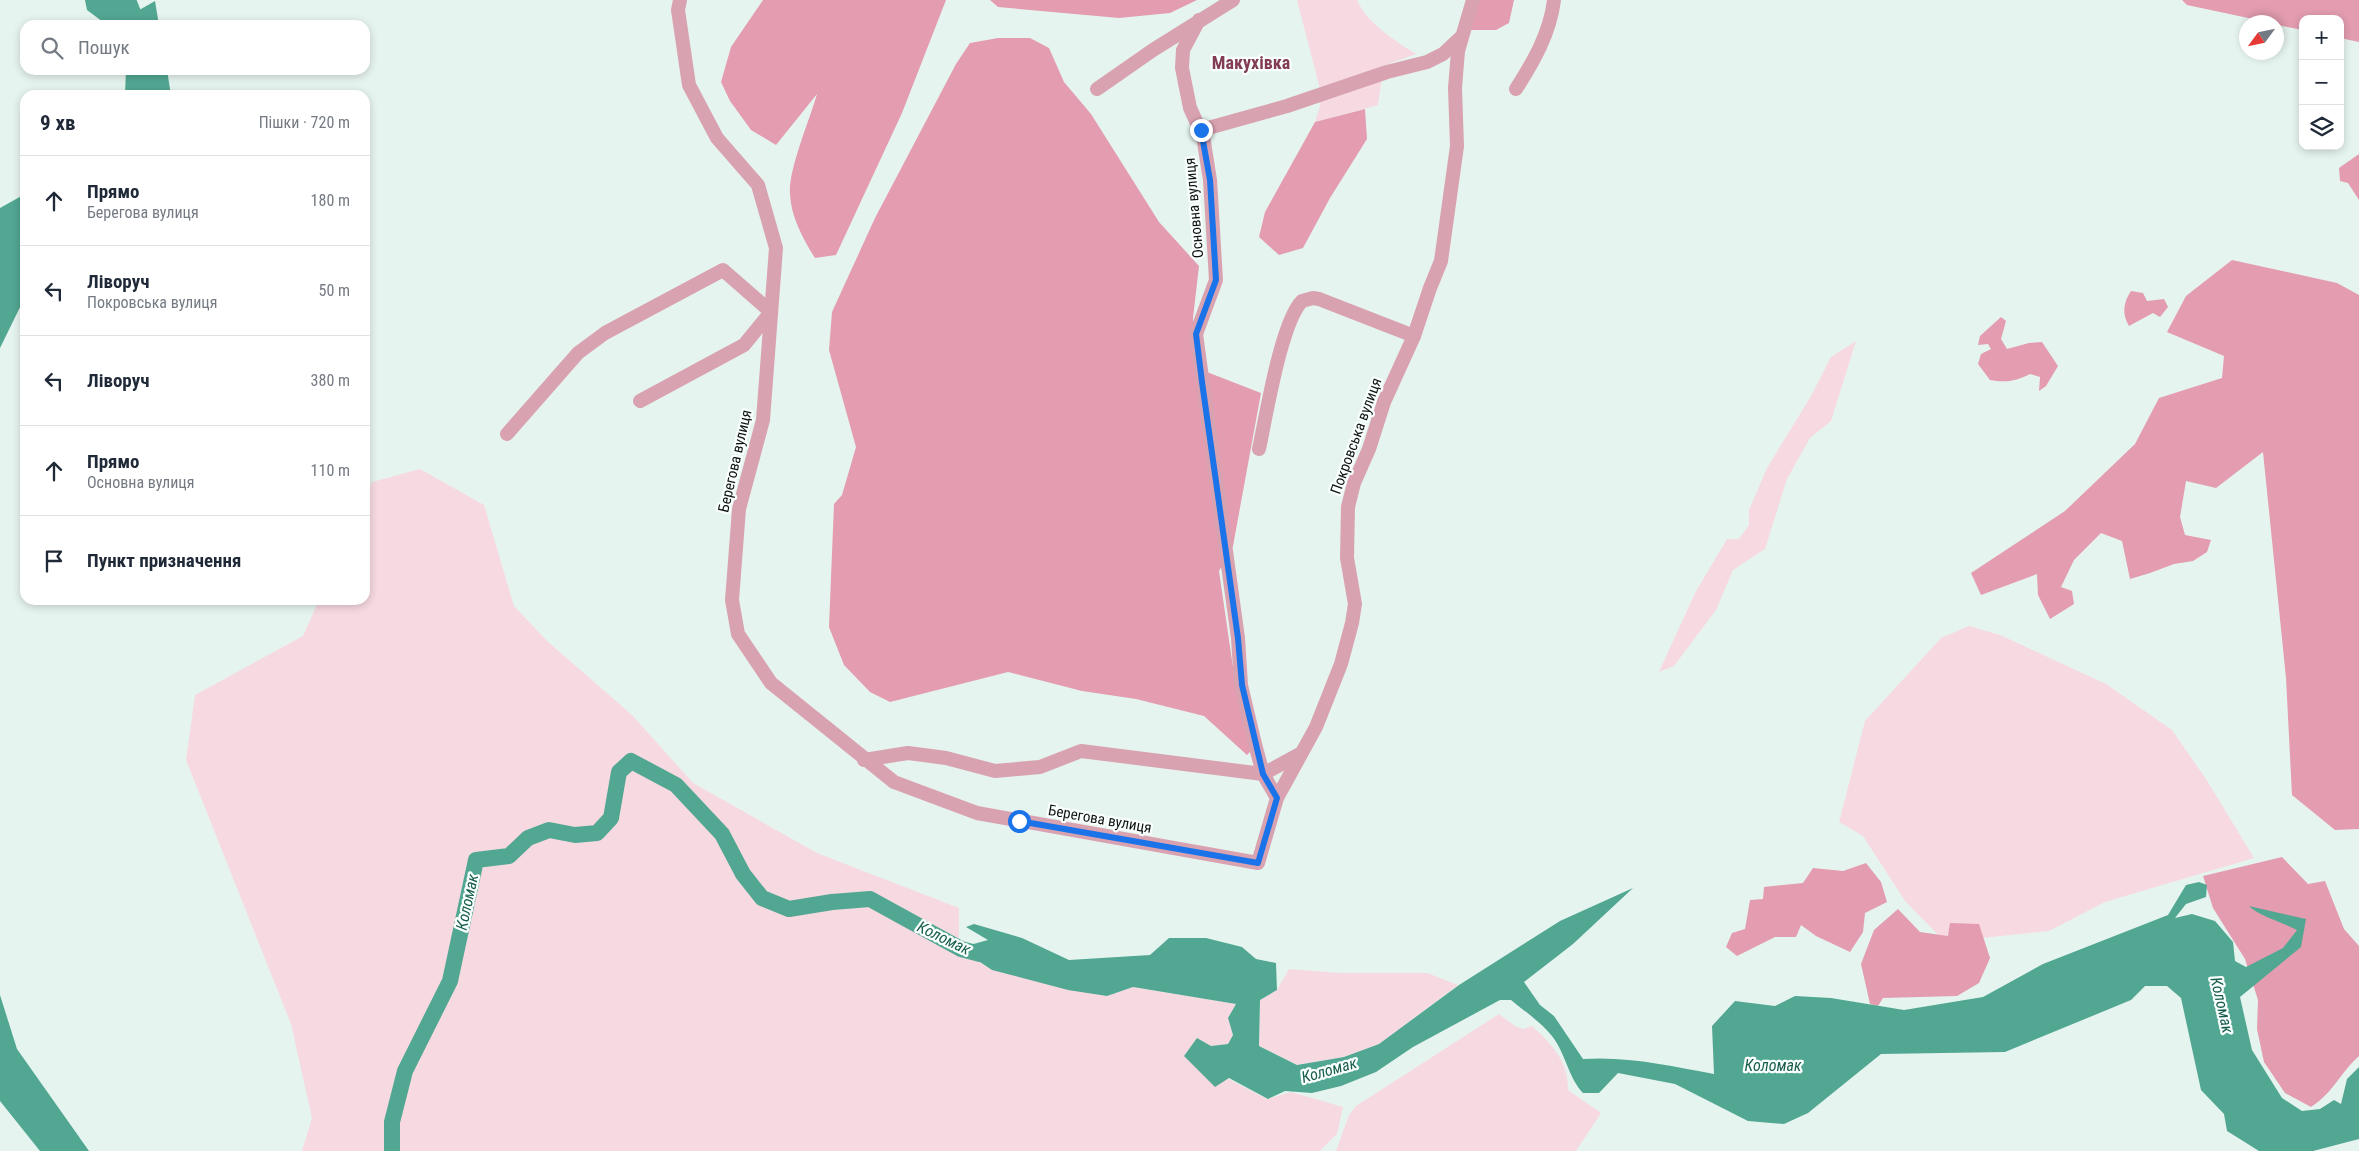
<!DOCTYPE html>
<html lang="uk">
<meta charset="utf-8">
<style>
:root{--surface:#fff;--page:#f2f2f3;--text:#1f2937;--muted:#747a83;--line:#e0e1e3}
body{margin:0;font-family:"Roboto Condensed",sans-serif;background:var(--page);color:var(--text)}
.controls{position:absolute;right:15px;top:15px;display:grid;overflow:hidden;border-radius:10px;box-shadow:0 2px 8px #0003}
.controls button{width:45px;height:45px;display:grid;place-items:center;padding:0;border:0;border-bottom:1px solid var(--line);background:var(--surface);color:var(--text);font:25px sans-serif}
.compass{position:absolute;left:2239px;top:15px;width:45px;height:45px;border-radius:50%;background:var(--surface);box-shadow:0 2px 8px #0003;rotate:237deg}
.stop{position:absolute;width:15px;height:15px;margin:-11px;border:4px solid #1a73e8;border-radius:50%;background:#fff}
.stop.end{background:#1a73e8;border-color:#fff;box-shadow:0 1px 5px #0008}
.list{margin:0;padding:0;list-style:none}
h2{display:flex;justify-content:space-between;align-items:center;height:65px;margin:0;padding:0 20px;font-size:21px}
h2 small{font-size:16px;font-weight:400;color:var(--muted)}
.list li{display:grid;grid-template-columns:32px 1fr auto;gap:15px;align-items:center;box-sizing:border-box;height:90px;padding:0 20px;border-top:1px solid var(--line)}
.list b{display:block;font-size:19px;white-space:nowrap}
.list p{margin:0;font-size:16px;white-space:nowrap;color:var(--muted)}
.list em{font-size:16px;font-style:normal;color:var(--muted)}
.icon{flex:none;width:28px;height:28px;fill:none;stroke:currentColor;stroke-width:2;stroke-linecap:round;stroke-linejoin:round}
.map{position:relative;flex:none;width:2359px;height:1151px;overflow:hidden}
.search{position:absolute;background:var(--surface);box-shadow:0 2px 8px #0003;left:20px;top:20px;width:350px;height:55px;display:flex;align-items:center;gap:12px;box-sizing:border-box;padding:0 18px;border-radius:15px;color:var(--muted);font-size:19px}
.panel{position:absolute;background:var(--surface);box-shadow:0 2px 8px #0003;left:20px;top:90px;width:350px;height:515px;border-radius:15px}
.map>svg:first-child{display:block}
.green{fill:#f7dae1}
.forest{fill:#e39cb0}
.water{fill:#52a792}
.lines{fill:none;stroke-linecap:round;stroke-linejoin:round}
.river{stroke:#52a792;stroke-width:16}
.minor{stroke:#d9a2b1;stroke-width:14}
.route{stroke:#1a73e8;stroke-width:6}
.labels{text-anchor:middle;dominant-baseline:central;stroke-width:4.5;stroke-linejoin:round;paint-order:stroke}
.street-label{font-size:15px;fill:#0f1413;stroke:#f9fffd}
.water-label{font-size:16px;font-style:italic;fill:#195d4e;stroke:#f9fffd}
.quarter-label{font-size:18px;font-weight:bold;fill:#823c53;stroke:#f9fffd}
</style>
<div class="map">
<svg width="2359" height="1151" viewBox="0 0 2359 1151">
<rect width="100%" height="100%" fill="#e6f4ef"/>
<g class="green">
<path d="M1297,0h60c10,23 38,41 59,54l-96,35z"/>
<path d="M1382,77l-4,28 -63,17 5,-16 -1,-8z"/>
<path d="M1856,341l-25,80 -21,17 -23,41 -22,70 -32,21 -17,40 -42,56 -15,6 36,-79 32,-54h12l10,-14v-15l18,-42 44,-72 20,-39z"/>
<path d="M420,469l64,36 30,101 33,35 85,74 61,68 124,70 142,55v40l28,19 120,29 26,-9 103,17 -8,14 5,17 -5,9 -17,2 -14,-8 -13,18 83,43 24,-7 52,15 -6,27 -17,17h-1018l10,-33 -21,-94 -105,-264 9,-65 108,-59 16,-36h46v-102l7,-16z"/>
<path d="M1969,626l31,9 106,49 66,46 34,49 48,79 -149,44 -56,29 -104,11 -40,-41 -42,-65 -24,-14 26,-101 76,-83z"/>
<path d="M1289,969l51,4h87l31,12 -79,59 -35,13 -47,8 -38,-19 1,-46 17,-10z"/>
<path d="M1499,1014l16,12 8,3 9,-3c19,17 37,36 36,64l33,23 -25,38h-240l13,-36 7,-9z"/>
</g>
<g class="forest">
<path d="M763,0h183l-44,113 -66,142 -21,3c-12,-19 -24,-41 -25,-64 -2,-24 20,-75 27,-100l-41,51 -25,-15 -21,-29 -9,-19 10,-35z"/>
<path d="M990,0h207l-27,13 -51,5 -121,-11z"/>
<path d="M1479,0h35l-5,23 -13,7h-26z"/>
<path d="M2182,0h177v42l-19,-4v-19h-37v11l-26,-5 -1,-3h-9l-80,-17z"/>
<path d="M998,38h32l19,10 15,34 27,32 68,108 40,44 -6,52 1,49 67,26 -28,153 -14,25 16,110 25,61 -13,13 -43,-39 -68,-17 -54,-8 -74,-19 -118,30 -20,-10 -26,-27 -15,-38 5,-123 8,-9 14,-48 -27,-97 3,-38 43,-94 81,-154 14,-21z"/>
<path d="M1365,109l2,30 -37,59 -27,50 -24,7 -20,-18 6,-25 50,-90z"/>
<path d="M2359,154v46l-11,-17 -8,-2 -1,-13z"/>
<path d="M2232,260l105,23 22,12v534l-24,1 -43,-35 -6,-117 -23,-226 -47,36 -30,-7 -6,36 5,18 26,5 -4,12 -14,9 -19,3 -24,9 -20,6 -8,-38 -21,-8 -27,27 -13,27 11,4 2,13 -24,15 -12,-24 -1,-21 -56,21 -10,-22 94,-62 70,-67 24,-46 63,-20 2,-22 -57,-24 19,-36z"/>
<path d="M2131,291l12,2 4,8 17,-2 4,8 -8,10 -7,-4 -24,13c-7,-12 -6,-23 2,-35z"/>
<path d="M2001,317l5,4 -5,18 6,10 22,-6 13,-1 16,24 -12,20 -7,5 1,-14 -10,-3c-14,7 -24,9 -40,6l-12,-16 3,-10 10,-5 -3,-5 -10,1 2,-9z"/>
<path d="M2282,857l26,27 17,-3 19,48 15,17v110c-19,17 -26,37 -48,51l-26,-14 -21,-31 -7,-33 1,-29 -13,-41 -32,-51 -10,-32z"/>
<path d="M1866,863l15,19 6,20 -22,11 -2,19 -13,20 -34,-16 -15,-11 -5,12h-21l-38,19 -11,-9 6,-14 13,-4 5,-29 13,-1 1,-12 39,-4 10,-15 30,3z"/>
<path d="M1898,909l22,23 28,4 2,-13 29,1 11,34 -11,25 -22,13 -74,2 -5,8 -8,-2 -9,-40 13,-34z"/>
</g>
<g class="water">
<path d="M85,0h43l6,13 21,-12 4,24h-52l-20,-15z"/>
<path d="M126,70h41l4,25h-46z"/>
<path d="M25,194v103l-25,51v-140z"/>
<path d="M2199,882l8,3 -1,12 -20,7 -11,14 17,-4 23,7 18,21 2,19 11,6 37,-19 14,-18c-15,-8 -38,-14 -48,-24l57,13 -5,28 -61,50 12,53 30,48 20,13 18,-2 14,-9 7,4 6,-25 12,-12v72l-46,12h-54l-32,-20 -3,-17 -23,-24 -20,-92 -14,-12h-22l-14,14 -126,52 -124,2 -73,59 -24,11 -36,-3 -73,-37 -57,-11 -19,20h-16c-15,-16 -17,-39 -31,-57 -11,-14 -28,-25 -41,-36h-11l-87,47 -37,25 -35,14 -29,7 -27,-2 -17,8 -39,-21 -14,9 -31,-31 13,-18 14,8 17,-2 5,-9 -5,-17 8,-14 -103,-17 -26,9 -39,-6 -76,-20 -33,-22 29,-8 -22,-13 8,-3 48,14 47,22 81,-5 19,-17h37l36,9 14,12 20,4 1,27 -17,10 -1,46 38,19 47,-8 35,-13 80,-59 101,-64 73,-33 -60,56 -49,38 16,23 14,11 29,43c45,-3 88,7 131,15l-2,-48 23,-25 40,5 20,-10 36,2 73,12 79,-13 60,-33 125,-49 18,-30z"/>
<path d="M0,995l17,54 72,102h-49l-40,-50z"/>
</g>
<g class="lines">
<g class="river">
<path d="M128,0l10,25"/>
<path d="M392,1151v-29l13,-51 45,-90 26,-121 33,-4 19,-18 21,-8 26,5 22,-2 14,-15 8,-46 12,-11 45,24 46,49 21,40 19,24 27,11 43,-7 38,-3 91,50 19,5"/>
</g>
<g class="minor">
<path d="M680,0l-2,10 11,75 28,53 41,47 18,63 -13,172 -24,89 -7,91 6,34 33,49 123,99 83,31 281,50 19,-65 39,-71 25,-63 11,-41 3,-19 -8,-46 1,-51 6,-24 15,-34 15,-47 30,-66 16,-48 11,-27 16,-115 -2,-58 3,-37 15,-51"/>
<path d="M1199,20l-16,30 -1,18 8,40 13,28 7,44 6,100 -20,54 42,304 3,47 13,55 9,34 14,24"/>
<path d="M1097,89l56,-39 80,-50"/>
<path d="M1516,89c18,-28 34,-56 38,-89"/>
<path d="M1201,130l86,-24 100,-34 40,-10 16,-8 17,-16"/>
<path d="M507,434l71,-81 27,-20 118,-63 48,42 -27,33 -104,56"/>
<path d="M1259,449c7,-32 22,-127 43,-148l11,-3 6,1 95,37"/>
<path d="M864,760l44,-7 38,5 49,13 45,-4 41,-16 182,23 37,-20"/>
</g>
</g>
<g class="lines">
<path class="route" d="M1019,821l239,42 19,-65 -14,-24 -21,-89 -4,-47 -36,-256 -6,-48 20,-54 -6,-100 -9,-50"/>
</g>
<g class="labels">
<g class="street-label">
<text transform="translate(1194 208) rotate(-95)">Основна вулиця</text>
<text transform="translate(1356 436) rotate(-70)">Покровська вулиця</text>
<text transform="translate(735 461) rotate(-77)">Берегова вулиця</text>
<text transform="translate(1100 819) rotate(10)">Берегова вулиця</text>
</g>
<g class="water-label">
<text transform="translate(467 902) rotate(-78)">Коломак</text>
<text transform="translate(944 938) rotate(26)">Коломак</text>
<text transform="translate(2222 1005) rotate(77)">Коломак</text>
<text x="1773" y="1065">Коломак</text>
<text transform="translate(1329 1070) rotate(-16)">Коломак</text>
</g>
<g class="quarter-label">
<text x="1251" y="62">Макухівка</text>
</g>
</g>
</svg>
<div class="controls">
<button>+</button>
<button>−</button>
<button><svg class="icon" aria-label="layers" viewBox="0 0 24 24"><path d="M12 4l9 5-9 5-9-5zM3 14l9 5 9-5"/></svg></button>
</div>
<svg class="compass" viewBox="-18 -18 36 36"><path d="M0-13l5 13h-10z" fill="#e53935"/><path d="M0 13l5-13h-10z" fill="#747a83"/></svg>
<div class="stop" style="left:1019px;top:821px"></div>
<div class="stop end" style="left:1201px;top:130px"></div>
<div class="search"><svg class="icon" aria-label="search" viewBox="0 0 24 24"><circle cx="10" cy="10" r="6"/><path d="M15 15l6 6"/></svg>Пошук</div>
<section class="panel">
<h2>9 хв<small>Пішки · 720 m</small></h2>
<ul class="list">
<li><svg class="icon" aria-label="ahead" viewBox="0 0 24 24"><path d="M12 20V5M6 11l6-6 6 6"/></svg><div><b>Прямо</b><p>Берегова вулиця</p></div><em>180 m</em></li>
<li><svg class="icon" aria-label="left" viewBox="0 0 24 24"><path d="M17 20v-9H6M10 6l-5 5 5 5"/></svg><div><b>Ліворуч</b><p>Покровська вулиця</p></div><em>50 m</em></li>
<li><svg class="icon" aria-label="left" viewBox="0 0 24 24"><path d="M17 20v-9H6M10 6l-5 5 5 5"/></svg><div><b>Ліворуч</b></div><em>380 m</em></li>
<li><svg class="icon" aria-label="ahead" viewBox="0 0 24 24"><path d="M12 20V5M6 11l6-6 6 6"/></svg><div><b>Прямо</b><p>Основна вулиця</p></div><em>110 m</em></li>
<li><svg class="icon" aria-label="arrive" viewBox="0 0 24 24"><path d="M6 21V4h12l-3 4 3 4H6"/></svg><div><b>Пункт призначення</b></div></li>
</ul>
</section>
</div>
